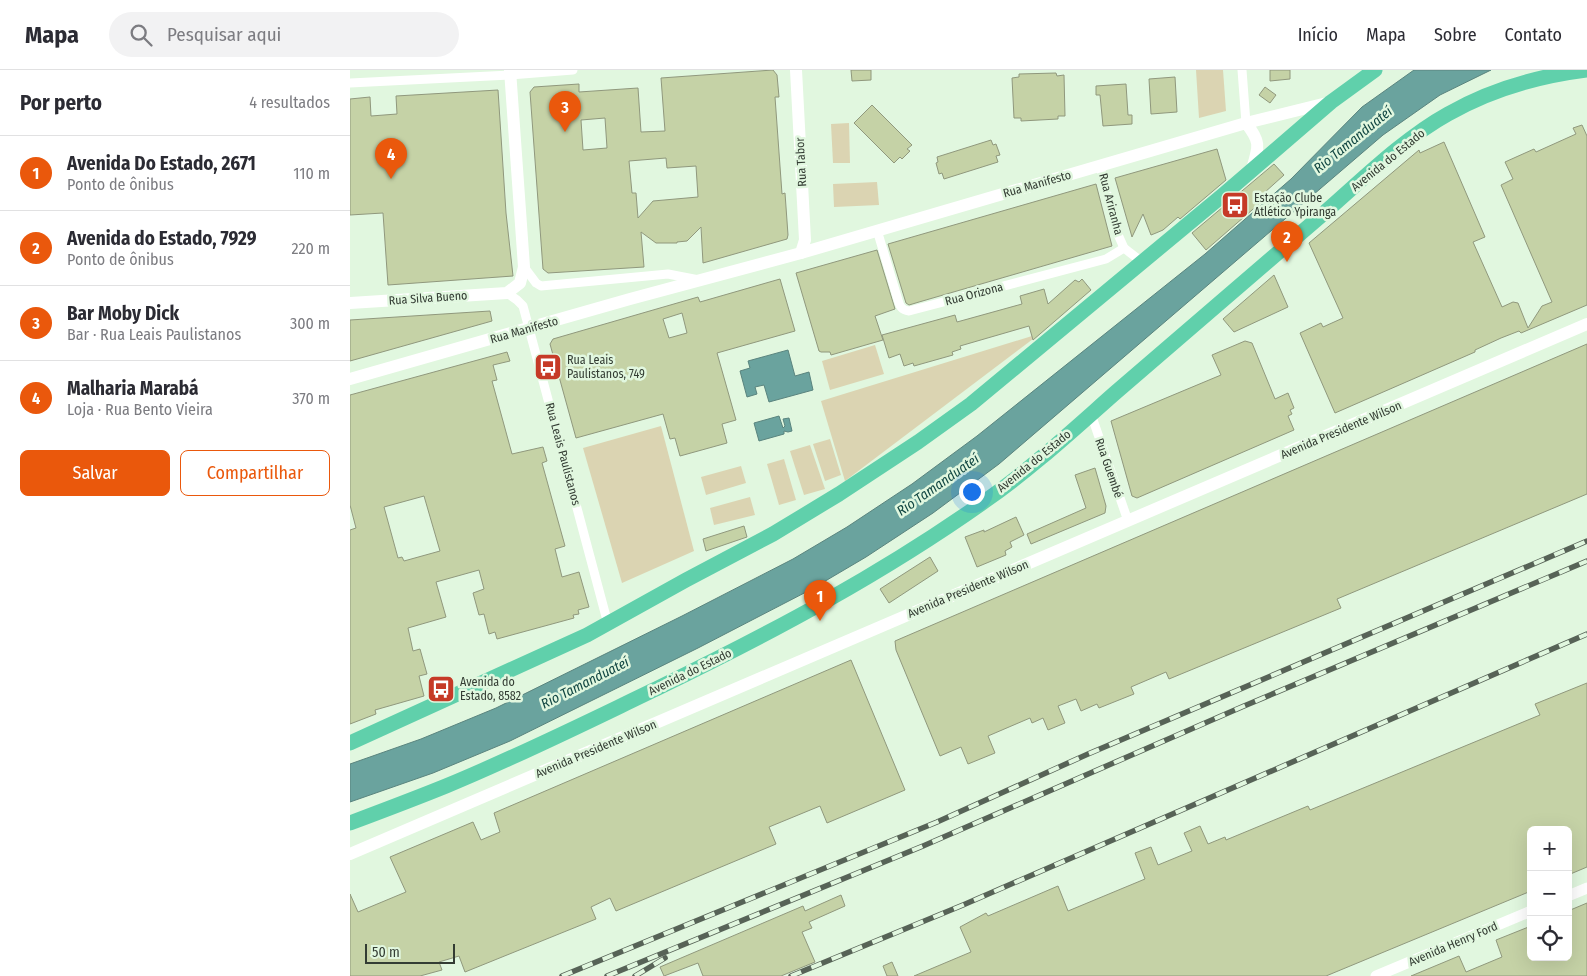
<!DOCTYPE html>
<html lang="pt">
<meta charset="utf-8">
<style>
:root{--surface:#fff;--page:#f2f2f3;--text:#2b2b33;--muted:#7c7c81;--line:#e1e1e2;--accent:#ea580c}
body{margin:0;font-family:"Fira Sans Condensed",sans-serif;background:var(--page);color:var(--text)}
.controls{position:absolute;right:15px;bottom:15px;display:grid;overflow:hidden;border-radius:8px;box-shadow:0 5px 20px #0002}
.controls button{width:45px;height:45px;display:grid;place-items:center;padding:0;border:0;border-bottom:1px solid var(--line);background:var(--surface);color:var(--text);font:25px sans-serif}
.scale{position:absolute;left:15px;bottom:12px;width:90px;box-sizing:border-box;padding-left:5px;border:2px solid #333c33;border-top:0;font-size:14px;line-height:18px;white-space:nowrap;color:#333c33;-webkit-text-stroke:4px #e1f7df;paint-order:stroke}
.you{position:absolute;left:621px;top:421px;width:18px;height:18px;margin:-12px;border:4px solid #fff;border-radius:50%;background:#1a73e8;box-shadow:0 0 0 8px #1a73e833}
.badge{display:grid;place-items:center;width:32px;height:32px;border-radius:50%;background:var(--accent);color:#fff;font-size:16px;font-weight:700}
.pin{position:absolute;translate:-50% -41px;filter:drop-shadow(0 1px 2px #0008)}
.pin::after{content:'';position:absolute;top:26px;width:18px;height:15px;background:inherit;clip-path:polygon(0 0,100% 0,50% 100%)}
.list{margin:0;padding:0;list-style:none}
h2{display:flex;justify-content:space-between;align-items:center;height:65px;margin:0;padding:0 20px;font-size:21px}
h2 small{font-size:16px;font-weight:400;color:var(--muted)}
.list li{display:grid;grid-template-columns:32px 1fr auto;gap:15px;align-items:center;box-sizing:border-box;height:75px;padding:0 20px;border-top:1px solid var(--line)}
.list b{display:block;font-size:19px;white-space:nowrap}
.list p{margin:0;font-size:16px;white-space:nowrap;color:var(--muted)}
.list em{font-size:16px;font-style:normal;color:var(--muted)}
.actions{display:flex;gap:10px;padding:15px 20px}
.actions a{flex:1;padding:11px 0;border:1px solid var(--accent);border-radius:8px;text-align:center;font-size:18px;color:var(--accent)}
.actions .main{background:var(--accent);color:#fff}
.icon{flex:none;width:28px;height:28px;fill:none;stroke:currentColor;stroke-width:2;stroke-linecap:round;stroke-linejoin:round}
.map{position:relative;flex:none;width:1237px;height:906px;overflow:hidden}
header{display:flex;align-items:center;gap:30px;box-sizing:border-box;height:70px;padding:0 25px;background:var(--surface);border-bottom:1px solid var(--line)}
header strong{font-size:24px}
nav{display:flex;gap:28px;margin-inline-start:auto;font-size:18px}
.search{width:350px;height:45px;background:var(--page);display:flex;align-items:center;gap:12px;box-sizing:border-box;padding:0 18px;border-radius:28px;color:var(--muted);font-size:19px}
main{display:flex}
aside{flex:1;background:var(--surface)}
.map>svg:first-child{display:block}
.green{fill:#dbd4b2}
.water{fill:#6aa39e;stroke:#5a847e}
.building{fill:#c5d2a6;stroke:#90987d;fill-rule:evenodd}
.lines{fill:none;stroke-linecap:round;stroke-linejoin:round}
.minor{stroke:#fff;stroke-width:9}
.tertiary{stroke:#fff;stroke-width:11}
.secondary{stroke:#fff;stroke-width:12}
.trunk{stroke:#60d0ab;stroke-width:15}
.rail-casing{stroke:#576357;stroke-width:5.5}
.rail{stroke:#e1f7df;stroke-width:4;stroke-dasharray:11;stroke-linecap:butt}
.labels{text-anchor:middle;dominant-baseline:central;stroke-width:5;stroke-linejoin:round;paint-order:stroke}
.street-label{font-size:12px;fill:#333c33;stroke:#e1f7df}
.poi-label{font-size:12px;fill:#333c33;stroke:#e1f7df;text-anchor:start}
.water-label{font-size:14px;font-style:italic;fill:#114642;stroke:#e1f7df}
</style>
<header>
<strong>Mapa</strong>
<div class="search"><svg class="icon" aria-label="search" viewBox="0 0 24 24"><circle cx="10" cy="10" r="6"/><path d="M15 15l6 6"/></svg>Pesquisar aqui</div>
<nav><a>Início</a><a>Mapa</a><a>Sobre</a><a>Contato</a></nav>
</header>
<main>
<aside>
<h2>Por perto<small>4 resultados</small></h2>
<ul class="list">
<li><span class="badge">1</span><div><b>Avenida Do Estado, 2671</b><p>Ponto de ônibus</p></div><em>110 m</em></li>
<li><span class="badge">2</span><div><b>Avenida do Estado, 7929</b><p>Ponto de ônibus</p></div><em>220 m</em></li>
<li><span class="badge">3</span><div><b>Bar Moby Dick</b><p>Bar · Rua Leais Paulistanos</p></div><em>300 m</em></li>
<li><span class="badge">4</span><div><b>Malharia Marabá</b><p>Loja · Rua Bento Vieira</p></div><em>370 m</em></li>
</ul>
<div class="actions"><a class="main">Salvar</a><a>Compartilhar</a></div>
</aside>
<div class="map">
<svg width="1237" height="906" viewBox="0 0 1237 906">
<rect width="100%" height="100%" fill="#e1f7df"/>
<g class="green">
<path d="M846,0h27l3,41 -27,7z"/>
<path d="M499,53l1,40h-17l-2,-39z"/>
<path d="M527,112l2,23 -45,2 -1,-23z"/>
<path d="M682,266l1,3 -188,142 -24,-80z"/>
<path d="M525,275l9,29 -54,16 -8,-29z"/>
<path d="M311,356l33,125 -72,32 -39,-135z"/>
<path d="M480,369l11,36 -16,6 -12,-37z"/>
<path d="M460,375l15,44 -21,6 -14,-44z"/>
<path d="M434,389l12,41 -17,5 -12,-41z"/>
<path d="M391,396l5,17 -40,12 -5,-18z"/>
<path d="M400,427l5,18 -41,10 -4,-17z"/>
</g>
<g class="water">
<path d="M1064,0h77l-51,25 -57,40 -384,329 -66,49 -67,44 -56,33 -112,58 -188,93 -77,32 -83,29v-38l71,-25 75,-31 186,-92 111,-57 54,-32 65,-43 65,-48 228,-182 86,-75 71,-72z"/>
<path d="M438,280l7,26 14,-4 4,18 -44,12 -5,-17 -9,2 2,7 -10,3 -7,-26 10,-3 -2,-7z"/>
<path d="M429,346l4,12 2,-2 -2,-7 6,-1 3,13 -4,1 -4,-1v3l-25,7 -5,-18z"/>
</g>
<g class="building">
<path d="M423,0l4,5 2,22h-4l7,97 3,-1 3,42 -1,4 -84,24 -2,-36 -14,14 -10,1v1h-21l-15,-11 3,35 -96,6 -5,-4 -13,-177 4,-5 45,-3v8l59,-4 3,44 24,-1 -4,-53zM255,48l2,30 -24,2 -2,-30zM316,88l1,10 29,-2 2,31 -45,4 -15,17 -2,-25h-4l-3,-32z"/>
<path d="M501,0h20v10l-19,1z"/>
<path d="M920,0h20v9l-20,2z"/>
<path d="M706,3l1,3 7,-1 1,41h-7v3l-37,2v-3h-7l-2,-40 7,-1v-3z"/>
<path d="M825,7l2,35 -26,2 -2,-35z"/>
<path d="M776,14l2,31h4v9l-29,2 -3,-31h-4v-9z"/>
<path d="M915,17l11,8 -6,8 -11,-8z"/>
<path d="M148,20l8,123 7,63 -125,9 -5,-72 -33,2v-116l20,-2 1,19 26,-2 -1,-18z"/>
<path d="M522,35l40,40 -5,4 3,2 -8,8 -2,-2 -6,6 -40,-40z"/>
<path d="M1232,55l5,11v169l-66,28 -2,-2 -18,7 -26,12v2l-140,61 -35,-80 21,-10 2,4 20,-9 -34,-75 110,-93 1,3 24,-11 41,95 -12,5 29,65 11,-5 5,1 10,25 14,-22 10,-4 -51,-117 12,-6 -8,-17 29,-13 2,3 40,-18 -3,-6z"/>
<path d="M641,70l2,5 3,-1 4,11 -4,1 2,6 -54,17 -2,-6 -3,1 -3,-11 2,-1 -1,-5z"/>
<path d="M867,79l9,31 -46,39 -2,-2 -15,13 -7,3 -5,2 -8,-21 -11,23 -17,-59z"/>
<path d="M924,94l10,11 -20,18 3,4 -61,53 -14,-17z"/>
<path d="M746,114l16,62 -193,56 -10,3 -3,-2 -18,-59z"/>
<path d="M527,180l18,59 -20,7 8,24 -52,15 -1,-3h-9l-2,-1 -23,-78z"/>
<path d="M924,205l14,32 -54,25 -11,-13z"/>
<path d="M430,209l15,52 -78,22 19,67 -14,4 5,19 -47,13 -5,-18 -5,1 -7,-25 -87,24 -26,-94 3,-5 145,-42 2,5zM332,243l5,20 -18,5 -6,-19z"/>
<path d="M732,209l9,11 -58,50 -4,-14 -69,20 1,3 -9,3 1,3 -39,11 -1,-3 -9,3 -4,-12 -11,4 -7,-23 73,-20 2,7 65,-18 -2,-8 24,-7 4,15 27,-24 4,2z"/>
<path d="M140,241l2,10 -142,40v-41z"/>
<path d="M895,271l7,2 23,56 13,-6 6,15 -4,2 2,4 -4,2 6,14 -157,68 -5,-2 -21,-75 110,-46 -9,-20z"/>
<path d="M1237,274v150l-250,105 4,9 -172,71 -3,-7 -35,15 3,7 -35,14 -2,-4 -16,7 -5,-12 -18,7 7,17 -17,7 -5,-12 -11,5 -2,-5 -42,18 7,17 -27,11 -7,-17 -21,9 -44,-106 -1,-9z"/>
<path d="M157,282l3,9 -17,4 4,15 -5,1 20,73 31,-7 4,14 -5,2 23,83 -10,3 7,28 17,-5 10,35 -11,3 1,4 -6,1 1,3 -77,21 -2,-7 -6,2 -5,-20 -5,1 -6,-22 11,-4 -5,-19 -43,12 10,35 -38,11 5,23 7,-2 7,25 -8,2 5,20 -49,14 1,4 -26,10v-194l6,-2 -6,-23v-110zM74,426l16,55 -36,10 -2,-4 -4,1 -14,-51z"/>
<path d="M745,398l11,38 -1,7 -74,31 -4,-10 59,-26 -11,-33z"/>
<path d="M666,447l8,18 -14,7 2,5 -7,4 1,4 -29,12 -12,-30 19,-7v2z"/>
<path d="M394,456l3,11 -41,14 -3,-12z"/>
<path d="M580,487l8,14 -49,32 -9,-14z"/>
<path d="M501,590l54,130 -78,33 -7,-17 -51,21 7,17 -160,67 -6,-13 -19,9 5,12 -131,53 -6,-16 -20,6 3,8 -22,6h-70v-82l8,18 48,-20 -16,-35 83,-35 8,18 19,-8 -6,-19z"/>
<path d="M1237,613v184l-19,8v-45h-37v61l-205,85h-412l57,-24 -11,-25 26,-14 2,3 70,-30 10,25 77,-32 -10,-26 16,-6 7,18 34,-14 -8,-18 16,-7 8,18 17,-7 1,3 82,-34 2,4 230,-95 -5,-11z"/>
<path d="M491,825l4,11 -36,16 3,6 -10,4 13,30 -34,14h-78l-5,-13 -34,13 -4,-9 143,-61 2,5z"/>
<path d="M1237,833v73h-176l48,-20 7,16 36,-15 -6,-17 35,-14v31h37v-46z"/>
<path d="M542,892l6,14h-11l-4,-10z"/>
</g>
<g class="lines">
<g class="minor">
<path d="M892,0l4,53"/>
<path d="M0,13l160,-8 63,-5"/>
<path d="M750,96l16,64 8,18 18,14"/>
<path d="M527,160l21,70c2,7 4,10 11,11l197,-52 18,-11"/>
<path d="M174,197l12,16 5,3 127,-12 31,6"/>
<path d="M157,223l10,7 6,6 85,318"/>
<path d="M741,344l37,107"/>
</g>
<g class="tertiary">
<path d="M1218,826l19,-8"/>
<path d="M1026,906l155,-65"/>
</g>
<g class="secondary">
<path d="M446,0l9,170 -4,13"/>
<path d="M896,53c15,19 13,23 6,46"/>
<path d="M0,233l157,-10 13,-10 4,-16 -14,-197"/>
<path d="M0,309l280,-80 171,-46 445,-130 85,-21"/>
<path d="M0,784l1237,-530"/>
</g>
<g class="trunk">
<path d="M0,673l237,-108 99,-55 87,-46 66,-40 79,-52 53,-38 252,-209 108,-93 44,-32"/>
<path d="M0,753c32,-12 64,-24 96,-37 73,-30 143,-65 214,-99 113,-55 222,-113 325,-186 46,-32 88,-71 130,-108 67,-58 134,-116 201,-173 41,-35 85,-80 132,-106 42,-24 91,-38 139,-44"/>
</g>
<g class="rail-casing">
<g id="rail">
<path d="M212,906l375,-154 151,-68 499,-213"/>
<path d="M257,906l316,-130 321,-140 343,-145"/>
<path d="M285,906l30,-18"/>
<path d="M441,906l172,-71 624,-271"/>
</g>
</g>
<use href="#rail" class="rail"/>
</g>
<defs>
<g id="bus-square" transform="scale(1.4375)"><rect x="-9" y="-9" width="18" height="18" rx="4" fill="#c63a27" stroke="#e1f7df"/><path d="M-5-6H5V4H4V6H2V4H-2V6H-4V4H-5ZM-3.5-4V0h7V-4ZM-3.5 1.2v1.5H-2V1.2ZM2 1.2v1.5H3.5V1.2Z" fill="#fff"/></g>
</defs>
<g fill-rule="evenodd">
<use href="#bus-square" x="885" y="135"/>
<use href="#bus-square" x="198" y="297"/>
<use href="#bus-square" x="91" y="619"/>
</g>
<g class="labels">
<g class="street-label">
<text transform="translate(1038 90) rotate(-39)">Avenida do Estado</text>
<text transform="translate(451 92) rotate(-93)">Rua Tabor</text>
<text transform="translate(687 114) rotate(-16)">Rua Manifesto</text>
<text transform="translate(761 134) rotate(75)">Rua Ariranha</text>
<text transform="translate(624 224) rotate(-15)">Rua Orizona</text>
<text transform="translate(78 228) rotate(-4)">Rua Silva Bueno</text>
<text transform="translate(174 260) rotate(-16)">Rua Manifesto</text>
<text transform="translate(991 360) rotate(-23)">Avenida Presidente Wilson</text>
<text transform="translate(213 384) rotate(75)">Rua Leais Paulistanos</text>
<text transform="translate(684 391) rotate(-39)">Avenida do Estado</text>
<text transform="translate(759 398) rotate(71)">Rua Guembé</text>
<text transform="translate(618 519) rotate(-23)">Avenida Presidente Wilson</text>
<text transform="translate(340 602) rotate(-26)">Avenida do Estado</text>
<text transform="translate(246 679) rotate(-23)">Avenida Presidente Wilson</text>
<text transform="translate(1103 874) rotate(-23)">Avenida Henry Ford</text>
</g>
<g class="poi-label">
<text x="904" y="128">Estação Clube<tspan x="904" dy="14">Atlético Ypiranga</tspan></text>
<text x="217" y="290">Rua Leais<tspan x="217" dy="14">Paulistanos, 749</tspan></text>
<text x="110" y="612">Avenida do<tspan x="110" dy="14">Estado, 8582</tspan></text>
</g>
<g class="water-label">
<text transform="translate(1003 70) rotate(-39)">Rio Tamanduateí</text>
<text transform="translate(588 415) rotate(-35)">Rio Tamanduateí</text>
<text transform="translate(235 613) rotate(-27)">Rio Tamanduateí</text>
</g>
</g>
</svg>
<div class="controls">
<button>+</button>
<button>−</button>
<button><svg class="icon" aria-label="locate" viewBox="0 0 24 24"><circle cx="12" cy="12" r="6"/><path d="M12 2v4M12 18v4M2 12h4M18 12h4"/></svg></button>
</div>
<div class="scale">50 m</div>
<div class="you"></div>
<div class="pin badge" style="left:470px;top:551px">1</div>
<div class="pin badge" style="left:937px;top:192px">2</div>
<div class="pin badge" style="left:215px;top:62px">3</div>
<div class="pin badge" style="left:41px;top:109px">4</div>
</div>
</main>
